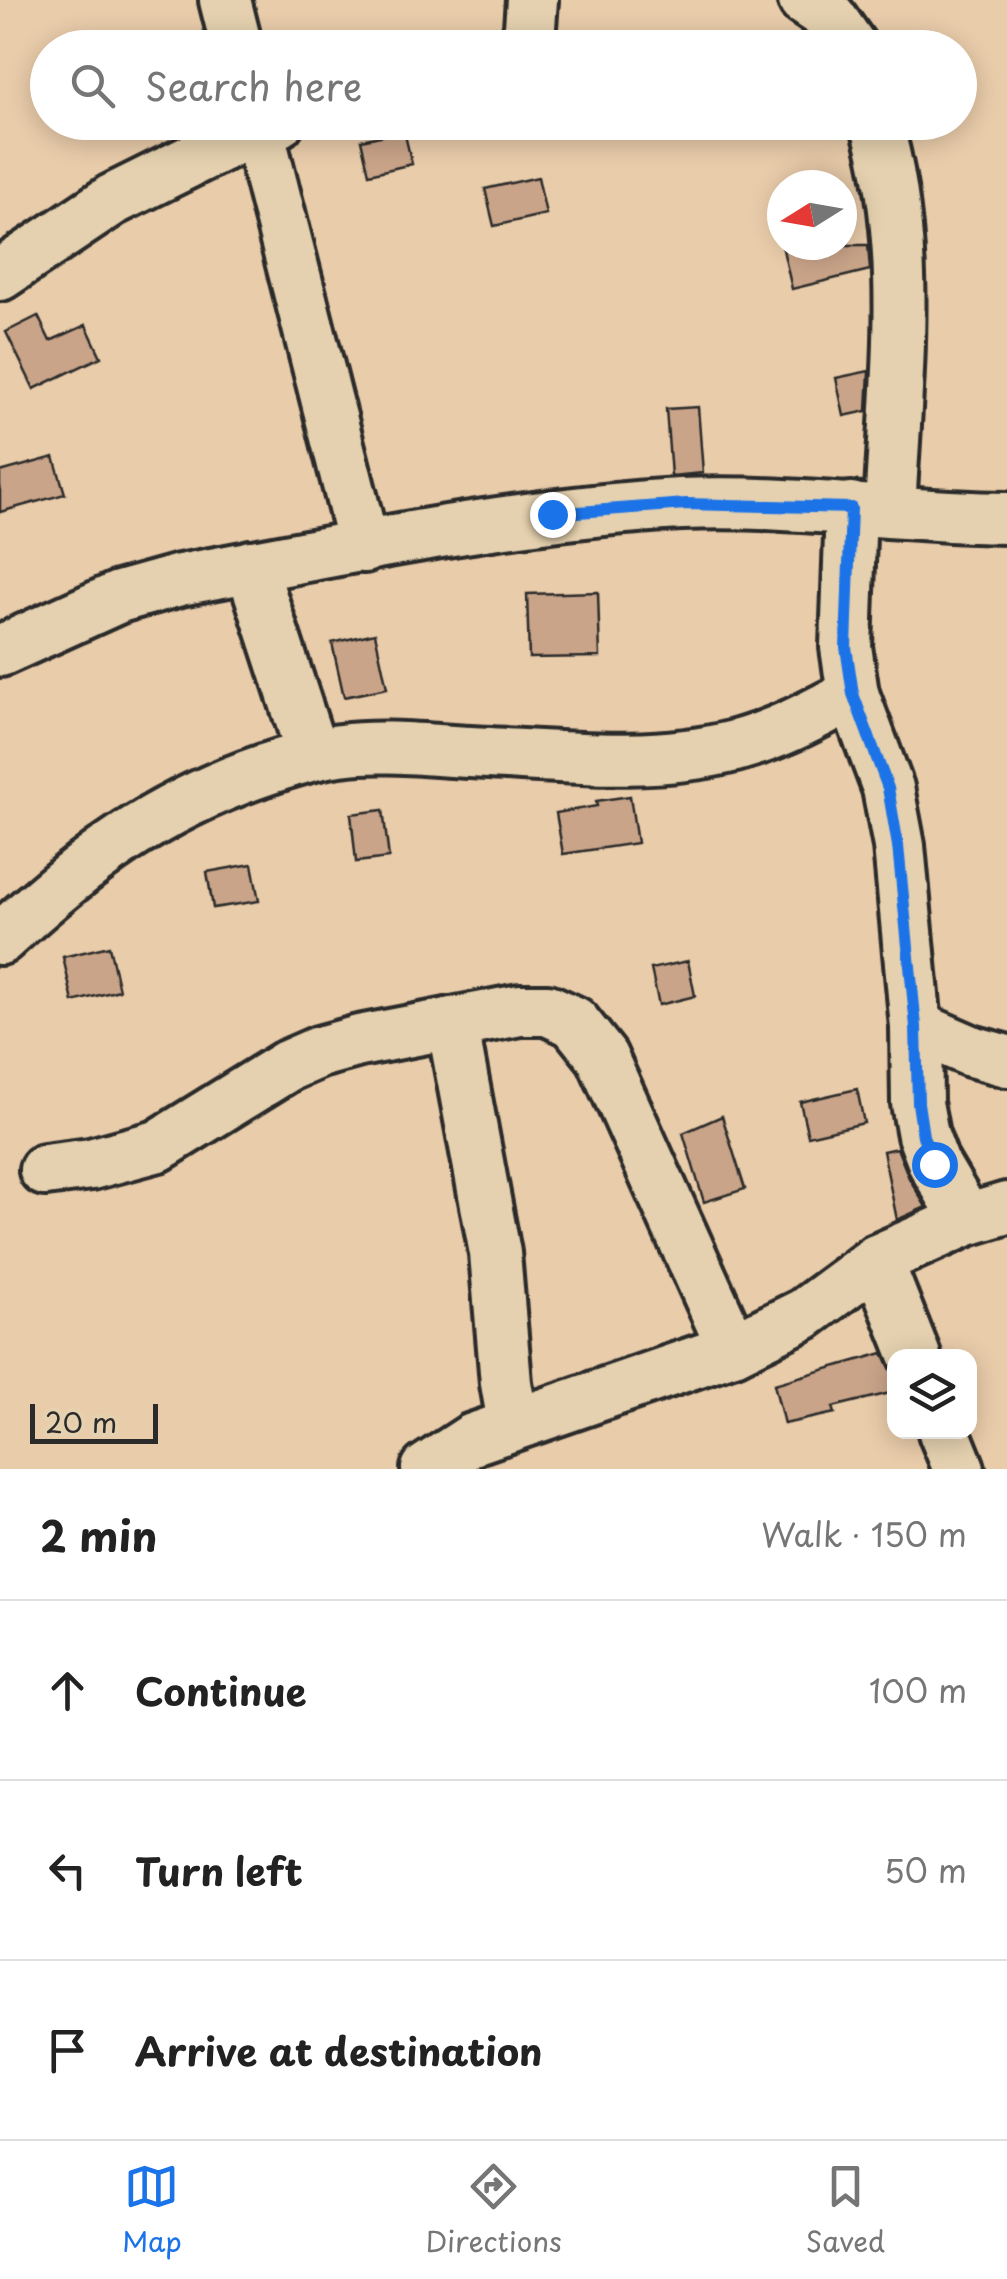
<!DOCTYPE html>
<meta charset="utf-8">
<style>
:root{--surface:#fff;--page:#f6f6f6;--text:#222;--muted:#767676;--line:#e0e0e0;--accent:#1a73e8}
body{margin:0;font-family:"Playpen Sans",sans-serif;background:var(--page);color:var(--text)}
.controls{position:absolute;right:30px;bottom:30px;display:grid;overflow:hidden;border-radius:20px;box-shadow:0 5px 25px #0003}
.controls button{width:90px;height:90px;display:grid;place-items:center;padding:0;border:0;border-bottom:2px solid var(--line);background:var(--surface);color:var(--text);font:50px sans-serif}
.compass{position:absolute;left:767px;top:170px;width:90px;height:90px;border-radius:50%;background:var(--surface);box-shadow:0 5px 25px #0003;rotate:259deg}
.scale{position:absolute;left:30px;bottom:25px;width:128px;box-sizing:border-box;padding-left:10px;border:5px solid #2b2b2b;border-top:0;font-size:28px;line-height:35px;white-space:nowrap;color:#2b2b2b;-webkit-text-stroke:8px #e5d1af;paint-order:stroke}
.stop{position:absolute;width:30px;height:30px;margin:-22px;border:8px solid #1a73e8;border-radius:50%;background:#fff}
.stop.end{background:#1a73e8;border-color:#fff;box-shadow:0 2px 10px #0008}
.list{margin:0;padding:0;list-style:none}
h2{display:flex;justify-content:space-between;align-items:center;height:130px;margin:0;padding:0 40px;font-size:42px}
h2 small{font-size:32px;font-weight:400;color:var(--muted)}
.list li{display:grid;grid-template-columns:65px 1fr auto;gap:30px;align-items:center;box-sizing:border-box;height:180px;padding:0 40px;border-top:2px solid var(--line)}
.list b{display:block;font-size:38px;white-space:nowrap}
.list em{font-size:32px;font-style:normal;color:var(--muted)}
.icon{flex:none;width:55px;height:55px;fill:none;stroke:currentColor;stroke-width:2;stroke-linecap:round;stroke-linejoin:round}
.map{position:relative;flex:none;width:1007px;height:1469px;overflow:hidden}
.search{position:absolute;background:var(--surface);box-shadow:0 5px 25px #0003;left:30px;right:30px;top:30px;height:110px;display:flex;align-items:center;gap:25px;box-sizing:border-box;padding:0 35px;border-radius:55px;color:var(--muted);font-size:38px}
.sheet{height:670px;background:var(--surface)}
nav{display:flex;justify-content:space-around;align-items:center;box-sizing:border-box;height:140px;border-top:2px solid var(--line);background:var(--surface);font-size:28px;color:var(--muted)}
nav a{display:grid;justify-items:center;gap:5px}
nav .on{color:var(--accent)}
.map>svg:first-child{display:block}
.building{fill:#c9a489;stroke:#2b2b2b;stroke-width:2.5}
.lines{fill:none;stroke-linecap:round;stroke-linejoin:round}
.street-casing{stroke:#2b2b2b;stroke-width:58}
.street{stroke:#e5d1af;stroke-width:50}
.route{stroke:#1a73e8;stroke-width:12}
</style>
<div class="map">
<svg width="1007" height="1469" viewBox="0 0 1007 1469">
<rect width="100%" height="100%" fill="#e9ccaa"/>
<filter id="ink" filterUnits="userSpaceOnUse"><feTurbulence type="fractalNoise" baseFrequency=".01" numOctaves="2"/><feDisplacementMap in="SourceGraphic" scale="20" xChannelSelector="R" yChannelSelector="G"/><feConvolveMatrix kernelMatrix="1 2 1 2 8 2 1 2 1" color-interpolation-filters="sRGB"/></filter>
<g filter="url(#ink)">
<g class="building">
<path d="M404,131l8,33 -43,10 -8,-34z"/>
<path d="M538,177l8,37 -52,12 -9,-37z"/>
<path d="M782,245h86l2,25 -78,19z"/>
<path d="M38,316l12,25 36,-16 15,32 -67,32 -28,-57z"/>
<path d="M869,371l-2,40 -23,5 -8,-38z"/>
<path d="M698,407l5,66 -32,3 -5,-67z"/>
<path d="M54,457l11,37 -65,18v-40z"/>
<path d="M598,592l2,65 -71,1 -2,-64z"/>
<path d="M375,633l12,55 -43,9 -12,-54z"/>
<path d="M630,796l7,47 -74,11 -7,-41 41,-7 -1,-5z"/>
<path d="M383,810l6,48 -33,4 -5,-48z"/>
<path d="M252,864l7,37 -46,7 -6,-36z"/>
<path d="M109,946l10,44 -46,12 -10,-45z"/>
<path d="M688,961l7,35 -36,9 -8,-36z"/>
<path d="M857,1089l7,34 -56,13 -8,-34z"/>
<path d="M722,1116l23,73 -41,13 -21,-69z"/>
<path d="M897,1148l12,30 17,29 -29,13 -14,-69z"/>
<path d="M883,1353l11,22v17l-61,15 2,6 -51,11 -10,-40z"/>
</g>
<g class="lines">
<g class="street-casing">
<g id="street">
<path d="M225,0l12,48"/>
<path d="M804,0l27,18 21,30"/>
<path d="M525,48l5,-21 2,-27"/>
<path d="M256,122l108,425"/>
<path d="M876,122c38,126 20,261 14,389"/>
<path d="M0,275l112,-75 145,-72 21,-6"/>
<path d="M851,508l-5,139 7,47 35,94 11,58 17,181 1,76 6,32 11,29 33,56"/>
<path d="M251,566l61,188"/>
<path d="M0,651l119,-54 61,-17c166,-31 333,-67 501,-76 109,-5 218,13 326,14"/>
<path d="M0,939c85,-78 157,-133 267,-170 25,-8 48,-16 73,-19 43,-6 87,0 130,2 86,4 180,16 265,-6 42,-11 80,-32 118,-52"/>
<path d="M452,1023l43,230 11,130 7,40"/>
<path d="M916,1027l55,24 36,10"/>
<path d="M45,1170l46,-6 67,-18 129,-80 32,-14 40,-11 161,-31h28l26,12 28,35 131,292"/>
<path d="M877,1260l38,96"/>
<path d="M944,1432l15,37"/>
<path d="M427,1469l46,-30 260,-90 71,-35 73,-54 90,-40 40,-12"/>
</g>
</g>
<use href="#street" class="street"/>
</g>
</g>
<g class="lines" filter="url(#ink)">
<path class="route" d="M552,514l134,-10 165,4 -5,139 7,47 35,94 10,58 18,181 2,76 5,33 11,28"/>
</g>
</svg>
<div class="controls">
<button><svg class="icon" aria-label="layers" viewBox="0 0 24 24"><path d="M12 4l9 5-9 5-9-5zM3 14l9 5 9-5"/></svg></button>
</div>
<svg class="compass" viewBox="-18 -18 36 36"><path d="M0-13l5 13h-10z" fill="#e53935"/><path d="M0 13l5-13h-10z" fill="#767676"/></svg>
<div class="scale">20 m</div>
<div class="stop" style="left:934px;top:1164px"></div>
<div class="stop end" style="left:552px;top:514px"></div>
<div class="search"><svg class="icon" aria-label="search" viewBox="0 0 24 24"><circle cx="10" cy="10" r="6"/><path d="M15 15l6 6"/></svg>Search here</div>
</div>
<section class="sheet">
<h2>2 min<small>Walk · 150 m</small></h2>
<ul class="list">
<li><svg class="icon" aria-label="ahead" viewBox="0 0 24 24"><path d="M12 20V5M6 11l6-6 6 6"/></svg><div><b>Continue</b></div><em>100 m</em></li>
<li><svg class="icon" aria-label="left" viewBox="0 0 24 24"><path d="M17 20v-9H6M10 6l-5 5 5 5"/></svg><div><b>Turn left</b></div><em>50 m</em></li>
<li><svg class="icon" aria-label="arrive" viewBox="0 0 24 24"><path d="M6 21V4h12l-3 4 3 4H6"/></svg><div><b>Arrive at destination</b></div></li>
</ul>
</section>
<nav>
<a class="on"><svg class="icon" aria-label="map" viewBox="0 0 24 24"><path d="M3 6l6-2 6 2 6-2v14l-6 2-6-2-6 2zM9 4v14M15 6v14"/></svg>Map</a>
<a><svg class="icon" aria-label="directions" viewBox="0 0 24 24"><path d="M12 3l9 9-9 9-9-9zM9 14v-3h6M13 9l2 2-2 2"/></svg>Directions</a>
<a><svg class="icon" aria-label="saved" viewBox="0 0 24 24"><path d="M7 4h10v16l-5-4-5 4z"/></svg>Saved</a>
</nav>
